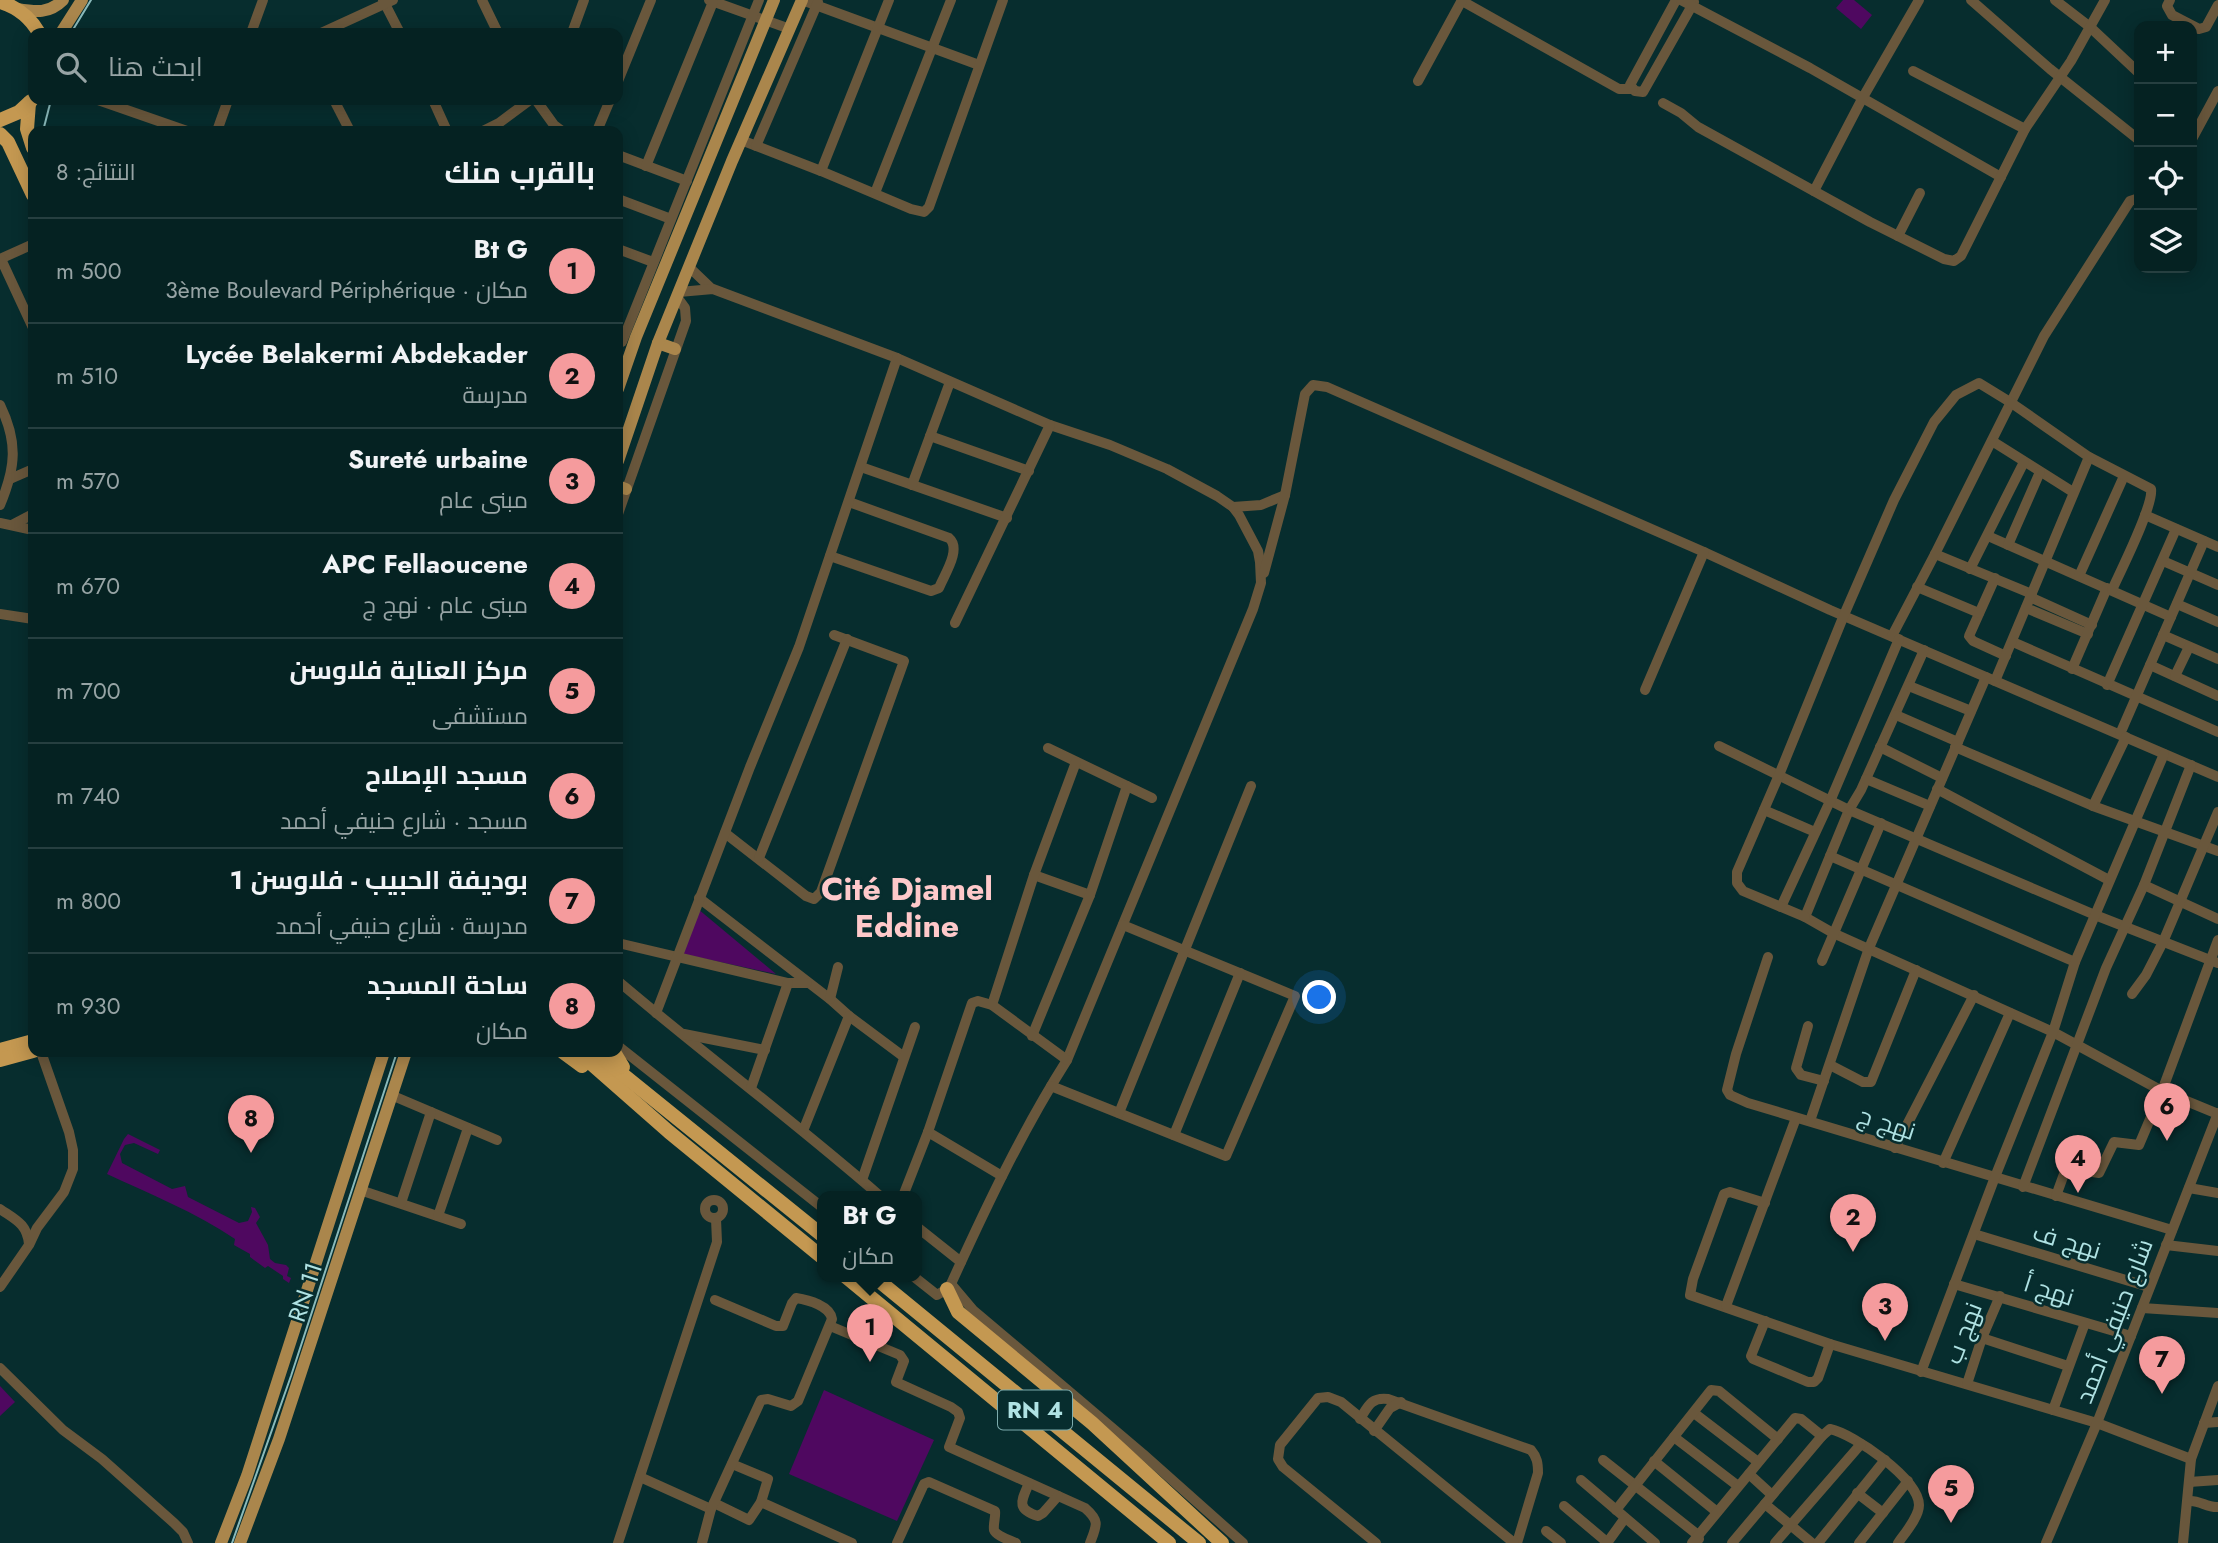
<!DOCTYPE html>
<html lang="ar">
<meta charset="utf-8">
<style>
:root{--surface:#052222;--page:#132f2f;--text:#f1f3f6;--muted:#97a4a5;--line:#263f40;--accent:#f59b9d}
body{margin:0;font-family:Jost,Cairo,sans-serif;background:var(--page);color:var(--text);direction:rtl}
.controls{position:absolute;right:21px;top:21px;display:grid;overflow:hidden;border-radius:14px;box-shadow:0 4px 18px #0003}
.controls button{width:63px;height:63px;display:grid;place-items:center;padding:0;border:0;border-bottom:2px solid var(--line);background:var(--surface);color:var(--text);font:35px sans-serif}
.you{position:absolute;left:1320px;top:998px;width:24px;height:24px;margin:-18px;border:5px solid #fff;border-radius:50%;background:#1a73e8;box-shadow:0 0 0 10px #1a73e833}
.badge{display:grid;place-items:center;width:46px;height:46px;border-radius:50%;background:var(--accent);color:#111;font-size:23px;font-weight:700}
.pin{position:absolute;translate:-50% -58px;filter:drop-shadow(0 2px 4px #0008)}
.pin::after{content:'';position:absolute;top:37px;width:24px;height:21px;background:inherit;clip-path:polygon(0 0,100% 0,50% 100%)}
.popup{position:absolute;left:817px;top:1191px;width:105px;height:91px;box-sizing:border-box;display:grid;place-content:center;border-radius:14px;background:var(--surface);filter:drop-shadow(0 2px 5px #0005);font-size:23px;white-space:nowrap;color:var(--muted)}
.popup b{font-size:26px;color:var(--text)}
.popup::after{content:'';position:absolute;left:50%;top:100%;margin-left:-14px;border:14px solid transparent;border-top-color:var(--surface)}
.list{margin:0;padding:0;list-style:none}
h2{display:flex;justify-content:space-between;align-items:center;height:91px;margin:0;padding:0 28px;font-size:30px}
h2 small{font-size:23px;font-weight:400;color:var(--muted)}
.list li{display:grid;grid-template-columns:46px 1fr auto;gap:21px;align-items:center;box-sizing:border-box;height:105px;padding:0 28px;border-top:2px solid var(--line)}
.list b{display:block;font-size:26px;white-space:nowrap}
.list p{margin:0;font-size:23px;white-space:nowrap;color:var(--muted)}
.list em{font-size:23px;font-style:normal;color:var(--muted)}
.icon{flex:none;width:38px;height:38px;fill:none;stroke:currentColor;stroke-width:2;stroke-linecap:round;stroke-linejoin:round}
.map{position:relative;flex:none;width:2218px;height:1543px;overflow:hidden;direction:ltr}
.search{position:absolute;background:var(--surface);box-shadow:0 4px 18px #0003;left:28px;top:28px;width:595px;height:77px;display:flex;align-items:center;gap:18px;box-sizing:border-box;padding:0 24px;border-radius:14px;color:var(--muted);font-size:26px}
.panel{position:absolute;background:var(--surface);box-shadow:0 4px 18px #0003;left:28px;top:126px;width:595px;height:931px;border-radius:14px;direction:rtl}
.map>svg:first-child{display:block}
.green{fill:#4f0860}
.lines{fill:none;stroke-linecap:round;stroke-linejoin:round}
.minor{stroke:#69573c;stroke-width:10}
.major{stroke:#aa864c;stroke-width:12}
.highway{stroke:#c49851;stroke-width:14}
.tram{stroke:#8ababb;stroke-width:2}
.labels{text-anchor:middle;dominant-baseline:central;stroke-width:5;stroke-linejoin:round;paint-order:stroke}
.shield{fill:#072d2e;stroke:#7dacad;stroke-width:2}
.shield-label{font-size:23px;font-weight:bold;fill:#afe2e3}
.street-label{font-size:24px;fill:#afe2e3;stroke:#072d2e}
.district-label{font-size:32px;font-weight:bold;fill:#fec9ca;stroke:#072d2e}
</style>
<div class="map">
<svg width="2218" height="1543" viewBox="0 0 2218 1543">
<rect width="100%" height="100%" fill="#072d2e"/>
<g class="green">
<path d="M1843,0h11l18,15 -11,14 -25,-21z"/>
<path d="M698,909l78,65 -93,-20z"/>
<path d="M128,1134l32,16 -2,4 -24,-11 -9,2 -5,9 2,9 50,26 13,-3 3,11 51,26 9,-2 4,-9 -1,-5 4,1 5,9 -4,6 12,22 2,14 5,4 11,2 3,3 -2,8 4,2 -2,5 -6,-4v-3l-15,-10 -3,2 -15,-11v-3l-16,-9 1,-6c-40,-27 -85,-45 -128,-65l17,-35z"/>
<path d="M0,1386l15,16 -15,14z"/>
<path d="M824,1390l110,50 -37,81 -108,-47z"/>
</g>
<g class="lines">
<g class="minor">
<path d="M383,0l17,33"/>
<path d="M482,0l16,33"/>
<path d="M709,0l81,29"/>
<path d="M802,0l177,65"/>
<path d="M1676,0l-46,85 5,6 8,1 51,-90"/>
<path d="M1681,0l129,68 191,109"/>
<path d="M1971,0l79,69 89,71"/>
<path d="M2055,0l35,27 49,46"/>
<path d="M2170,0l-3,6 5,9 27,14 7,-2 12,-22"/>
<path d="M1462,1l157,88h14"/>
<path d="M251,33l12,-33"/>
<path d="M321,33l72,-33"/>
<path d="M572,33l12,-33"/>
<path d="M1913,71l112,58"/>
<path d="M618,81l33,-81"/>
<path d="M1418,81l44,-81"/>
<path d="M98,100l89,31"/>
<path d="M334,100l16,31"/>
<path d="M433,100l14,31"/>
<path d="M536,100l18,25 8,6"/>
<path d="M1663,103l18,10 17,14 172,95 74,37 10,2 7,-5 64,-127 46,-68 34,-61"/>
<path d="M217,131l11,-31"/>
<path d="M483,131l16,-8 31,-23"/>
<path d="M597,131l13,-31"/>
<path d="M2192,139l26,-48"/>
<path d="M741,140l80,31 90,38 13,3 5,-5 74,-207"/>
<path d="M756,146l62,-144"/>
<path d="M618,155l69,26"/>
<path d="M646,166l67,-164"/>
<path d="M821,171l68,-171"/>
<path d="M1814,191l48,-92 57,-99"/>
<path d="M875,193l76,-193"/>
<path d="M618,199l53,20"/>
<path d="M1898,236l22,-43"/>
<path d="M618,249l35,13"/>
<path d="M0,259l31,-14"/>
<path d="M1,259l32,69"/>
<path d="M689,267l23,22"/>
<path d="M679,292l34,-3 184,69 153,67 60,20 57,24 50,27 16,11 6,8 19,36 2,11 1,21 -8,26 -186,451c-45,71 -81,147 -116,224l-4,5 -10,6 -24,-19"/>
<path d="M622,342l137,-342"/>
<path d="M0,405c18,37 16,62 0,100"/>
<path d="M930,436l99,35"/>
<path d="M1992,441l81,51"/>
<path d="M861,467l146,51"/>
<path d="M10,479l23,-10"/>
<path d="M912,485l38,-103"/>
<path d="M1233,507l28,-2 24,-10"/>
<path d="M618,514l68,-193 -1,-13 -8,-11"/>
<path d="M2145,515l73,32"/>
<path d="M0,523l33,7"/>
<path d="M12,525l21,-11"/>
<path d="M1988,536l183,81"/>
<path d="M2008,545l32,-73"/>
<path d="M1935,554l97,40"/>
<path d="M830,556l101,35 8,-3c5,-13 23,-39 10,-50l-100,-36"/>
<path d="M2163,561l55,24"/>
<path d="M1970,569l54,-107"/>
<path d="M1264,573l21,-78 20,-101 8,-9 14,2 377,165 126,58 388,167"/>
<path d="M2079,576l45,-100"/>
<path d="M1995,578l-26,58 4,5 33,15"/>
<path d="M1917,587l62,26"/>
<path d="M2030,597l62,28"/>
<path d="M2177,604l41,18"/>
<path d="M2026,608l62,26"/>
<path d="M0,614l33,5"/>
<path d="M955,623l95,-198"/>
<path d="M2163,635l55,24"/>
<path d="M1892,636l43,-82 109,-218 86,-135 9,-3"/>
<path d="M2013,642l205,90"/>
<path d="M1924,650l-63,140 -12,20 -44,107 28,16 220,99 109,59 56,23"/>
<path d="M2150,665l68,31"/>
<path d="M2072,669l35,-81"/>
<path d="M2175,676l14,-29"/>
<path d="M1995,681l94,-224"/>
<path d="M2107,685l69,-156"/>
<path d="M1909,686l62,25"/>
<path d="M1645,690l59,-138"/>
<path d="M1896,715l62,27"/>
<path d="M2120,734l84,-193"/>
<path d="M1719,746l130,64 68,29 178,76 123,48"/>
<path d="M1880,747l62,31"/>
<path d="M1955,747l138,59 125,45"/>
<path d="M1048,748l104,50"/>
<path d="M1866,779l64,27"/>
<path d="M1937,789l172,91"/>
<path d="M2093,806l33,-69"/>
<path d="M1764,810l51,22"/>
<path d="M725,833l81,63 8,3 7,-7 83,-231 -70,-26"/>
<path d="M1830,856l245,106"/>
<path d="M759,858l88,-219"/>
<path d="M1034,875l56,20"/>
<path d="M2144,885l74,34"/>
<path d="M699,898l131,101 19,17 55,41"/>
<path d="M1781,907l50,-108 68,-160"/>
<path d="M1805,917l-62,-26 -6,-8v-11l42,-97 65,-160 50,-115 40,-78 22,-27 23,-12 31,19 79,55 62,32c3,16 -31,83 -39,101"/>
<path d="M618,943l170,40h19"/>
<path d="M1768,957l-32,97 -9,36 3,5 18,8 424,127"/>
<path d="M1822,961l59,-138"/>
<path d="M618,981c86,73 177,141 262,215"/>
<path d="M2132,994l14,-19 17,-33 55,-130"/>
<path d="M830,999l8,-32"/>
<path d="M992,1005l42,-130 42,-113"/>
<path d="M656,1013l94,-246 49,-120 98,-289"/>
<path d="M1808,1026l-12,42 5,7 23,6"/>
<path d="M684,1034l81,16"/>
<path d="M1032,1036l58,-141 37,-109"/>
<path d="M618,1046l205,162"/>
<path d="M1830,1065l33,17h8l45,-112"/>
<path d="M1051,1086l175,70 69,-160 -172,-71"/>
<path d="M751,1088l37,-105"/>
<path d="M391,1095l106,45"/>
<path d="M1119,1113l132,-327"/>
<path d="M1810,1121l59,-173 117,-271"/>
<path d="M803,1131l46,-115"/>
<path d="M928,1132l74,44"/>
<path d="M1174,1135l66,-162"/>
<path d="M1895,1148l79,-153"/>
<path d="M1943,1163l67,-150"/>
<path d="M862,1180l53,-153"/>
<path d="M2023,1187l83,-219 38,-83 47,-120"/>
<path d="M2189,1188l29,5"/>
<path d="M360,1190l101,34"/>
<path d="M903,1196l25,-64 44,-129 6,-2 14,4 75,55"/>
<path d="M2056,1196l8,-22 4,-6 31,5 15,-31 25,3 23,-54 56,-151"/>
<circle cx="714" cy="1209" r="9"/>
<path d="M401,1203l30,-91"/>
<path d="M1765,1203l-35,-11 -6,2 -31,85 -3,16 140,49 267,79 94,36"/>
<path d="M0,1209c16,11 27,15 29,35"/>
<path d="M438,1216l30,-88"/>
<path d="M917,1227l44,35"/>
<path d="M1974,1234l175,53"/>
<path d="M2166,1245l52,6"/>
<path d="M951,1284l22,26 170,144 100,89"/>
<path d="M1954,1284l177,52"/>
<path d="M0,1287l29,-42 8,-17 27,-36 9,-23v-19l-4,-18 -28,-80"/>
<path d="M1726,1306l70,-188"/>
<path d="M2142,1308l76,5"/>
<path d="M1765,1321l-14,35 2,3 55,23h6l4,-4 12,-34"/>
<path d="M830,1326l70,29 4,6 -8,21 55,25 7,5 2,6 -11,29 136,61c15,13 12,17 5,35"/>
<path d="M1982,1338l86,28"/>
<path d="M0,1368l63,62 39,29 72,64 9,9 5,11"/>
<path d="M1921,1372l74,-195 58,-145 22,-70 89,-208"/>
<path d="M1967,1384l15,-46 18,-42"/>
<path d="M2053,1410l32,-87"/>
<path d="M1694,1413l64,49"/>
<path d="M1360,1419c8,-13 11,-22 28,-20l143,51c6,7 7,13 7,23l-21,70"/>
<path d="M2204,1423l14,-1"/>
<path d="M1374,1431l16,-23 11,-6"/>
<path d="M1674,1437l64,49"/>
<path d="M1603,1460l95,75 1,4"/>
<path d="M1654,1461l63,51"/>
<path d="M1749,1474l23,21"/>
<path d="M640,1477l71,32"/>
<path d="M1581,1480l74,63"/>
<path d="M2189,1482l29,-2"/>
<path d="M1029,1483c-7,17 -14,26 9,33l5,-3 15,-17"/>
<path d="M1857,1493l26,20"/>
<path d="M2189,1501c11,-1 18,7 29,6"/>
<path d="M761,1502l91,41"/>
<path d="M714,1503l35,17 12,-18 7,-23 -36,-15"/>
<path d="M1765,1504l47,39"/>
<path d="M1564,1506l44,37"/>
<path d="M1616,1510l95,-120 8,1 59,48"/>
<path d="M1546,1531l15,12"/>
<path d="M618,1543l99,-301 -1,-23"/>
<path d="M702,1543l9,-34 50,-109 7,-1 23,7 7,-5 34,-82c-2,-13 -23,-19 -36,-21l-4,5 -9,23h-7l-61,-26"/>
<path d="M897,1543l27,-59 5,-2 66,29c1,5 -2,13 -1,19 2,6 16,10 22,13"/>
<path d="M1376,1543l-93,-76 -5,-8 2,-14 38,-47 10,-1 13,5 173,141"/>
<path d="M1607,1543l18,-25"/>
<path d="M1692,1543l103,-125 6,1 21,17"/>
<path d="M1732,1543l90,-107 8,-7c24,5 89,50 89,76 0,12 -14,28 -21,38"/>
<path d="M1775,1543l86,-99"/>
<path d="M1818,1543l67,-83"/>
<path d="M1859,1543l49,-62"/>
<path d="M2046,1543l51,-120 121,-310"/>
<path d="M2183,1543l8,-84 27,-73"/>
</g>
<g class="major">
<path d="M17,9c19,3 32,5 46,-9"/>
<path d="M61,33l21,-33"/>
<path d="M658,343l17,6"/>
<path d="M618,389l18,-52 138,-337"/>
<path d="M618,461l40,-118 74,-182 70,-161"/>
<path d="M618,486l8,3"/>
<path d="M221,1543l26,-67 137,-424"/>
<path d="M240,1543l39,-104 127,-387"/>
</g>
<g class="highway">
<path d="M0,2c17,5 30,15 39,31"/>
<path d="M29,103l-2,26 6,19"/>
<path d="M0,120l19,-8 12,-11"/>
<path d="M0,134l8,8 25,53"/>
<path d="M0,1050l33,-9"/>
<path d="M563,1052l19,14"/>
<path d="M578,1052l91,80 154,126"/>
<path d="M595,1052l228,184"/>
<path d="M614,1052l9,15"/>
<path d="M0,1060l33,-9"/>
<path d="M845,1276l324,267"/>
<path d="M873,1276l326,267"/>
<path d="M947,1289l11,23 134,111 130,120"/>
</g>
<g class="tram">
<path d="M71,33l20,-33"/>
<path d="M43,131l8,-31"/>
<path d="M232,1543l59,-167 106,-324"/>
</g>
</g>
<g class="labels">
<rect class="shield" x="998" y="1390.5" width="74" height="39" rx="5"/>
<g class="shield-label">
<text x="1035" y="1410">RN 4</text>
</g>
<g class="street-label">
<text transform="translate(1887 1123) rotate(18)">نهج ج</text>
<text transform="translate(2067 1241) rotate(17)">نهج ف</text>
<text transform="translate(2049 1290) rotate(18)">نهج أ</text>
<text transform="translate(305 1292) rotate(-72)">RN 11</text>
<text transform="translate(2114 1321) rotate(-69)">شارع حنيفي أحمد</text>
<text transform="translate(1963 1333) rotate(-69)">نهج ب</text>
</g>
<g class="district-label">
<text x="907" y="889">Cité Djamel<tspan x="907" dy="37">Eddine</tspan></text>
</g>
</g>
</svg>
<div class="controls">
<button>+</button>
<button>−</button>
<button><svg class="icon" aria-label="locate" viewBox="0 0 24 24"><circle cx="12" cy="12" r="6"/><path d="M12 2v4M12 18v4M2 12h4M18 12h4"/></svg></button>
<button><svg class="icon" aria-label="layers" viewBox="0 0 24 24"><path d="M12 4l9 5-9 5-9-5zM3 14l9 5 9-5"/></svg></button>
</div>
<div class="you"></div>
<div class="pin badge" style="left:870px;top:1362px">1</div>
<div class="popup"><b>Bt G</b>مكان</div>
<div class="pin badge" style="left:1853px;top:1252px">2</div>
<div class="pin badge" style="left:1885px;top:1341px">3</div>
<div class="pin badge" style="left:2078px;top:1193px">4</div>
<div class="pin badge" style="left:1951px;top:1523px">5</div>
<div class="pin badge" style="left:2167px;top:1141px">6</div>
<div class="pin badge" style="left:2162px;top:1394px">7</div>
<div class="pin badge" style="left:251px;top:1153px">8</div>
<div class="search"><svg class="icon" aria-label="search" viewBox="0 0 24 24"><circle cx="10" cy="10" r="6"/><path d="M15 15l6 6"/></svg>ابحث هنا</div>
<section class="panel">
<h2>بالقرب منك<small>النتائج: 8</small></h2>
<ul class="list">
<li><span class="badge">1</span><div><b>Bt G</b><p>مكان · 3ème Boulevard Périphérique</p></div><em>500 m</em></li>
<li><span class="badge">2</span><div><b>Lycée Belakermi Abdekader</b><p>مدرسة</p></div><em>510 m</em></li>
<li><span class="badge">3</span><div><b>Sureté urbaine</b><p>مبنى عام</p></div><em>570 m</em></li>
<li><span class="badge">4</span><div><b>APC Fellaoucene</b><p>مبنى عام · نهج ج</p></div><em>670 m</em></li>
<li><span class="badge">5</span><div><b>مركز العناية فلاوسن</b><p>مستشفى</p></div><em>700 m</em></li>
<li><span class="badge">6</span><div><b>مسجد اﻹصلاح</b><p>مسجد · شارع حنيفي أحمد</p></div><em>740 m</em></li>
<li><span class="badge">7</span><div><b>بوديفة الحبيب - فلاوسن 1</b><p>مدرسة · شارع حنيفي أحمد</p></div><em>800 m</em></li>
<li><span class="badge">8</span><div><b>ساحة المسجد</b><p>مكان</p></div><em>930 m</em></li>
</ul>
</section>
</div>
